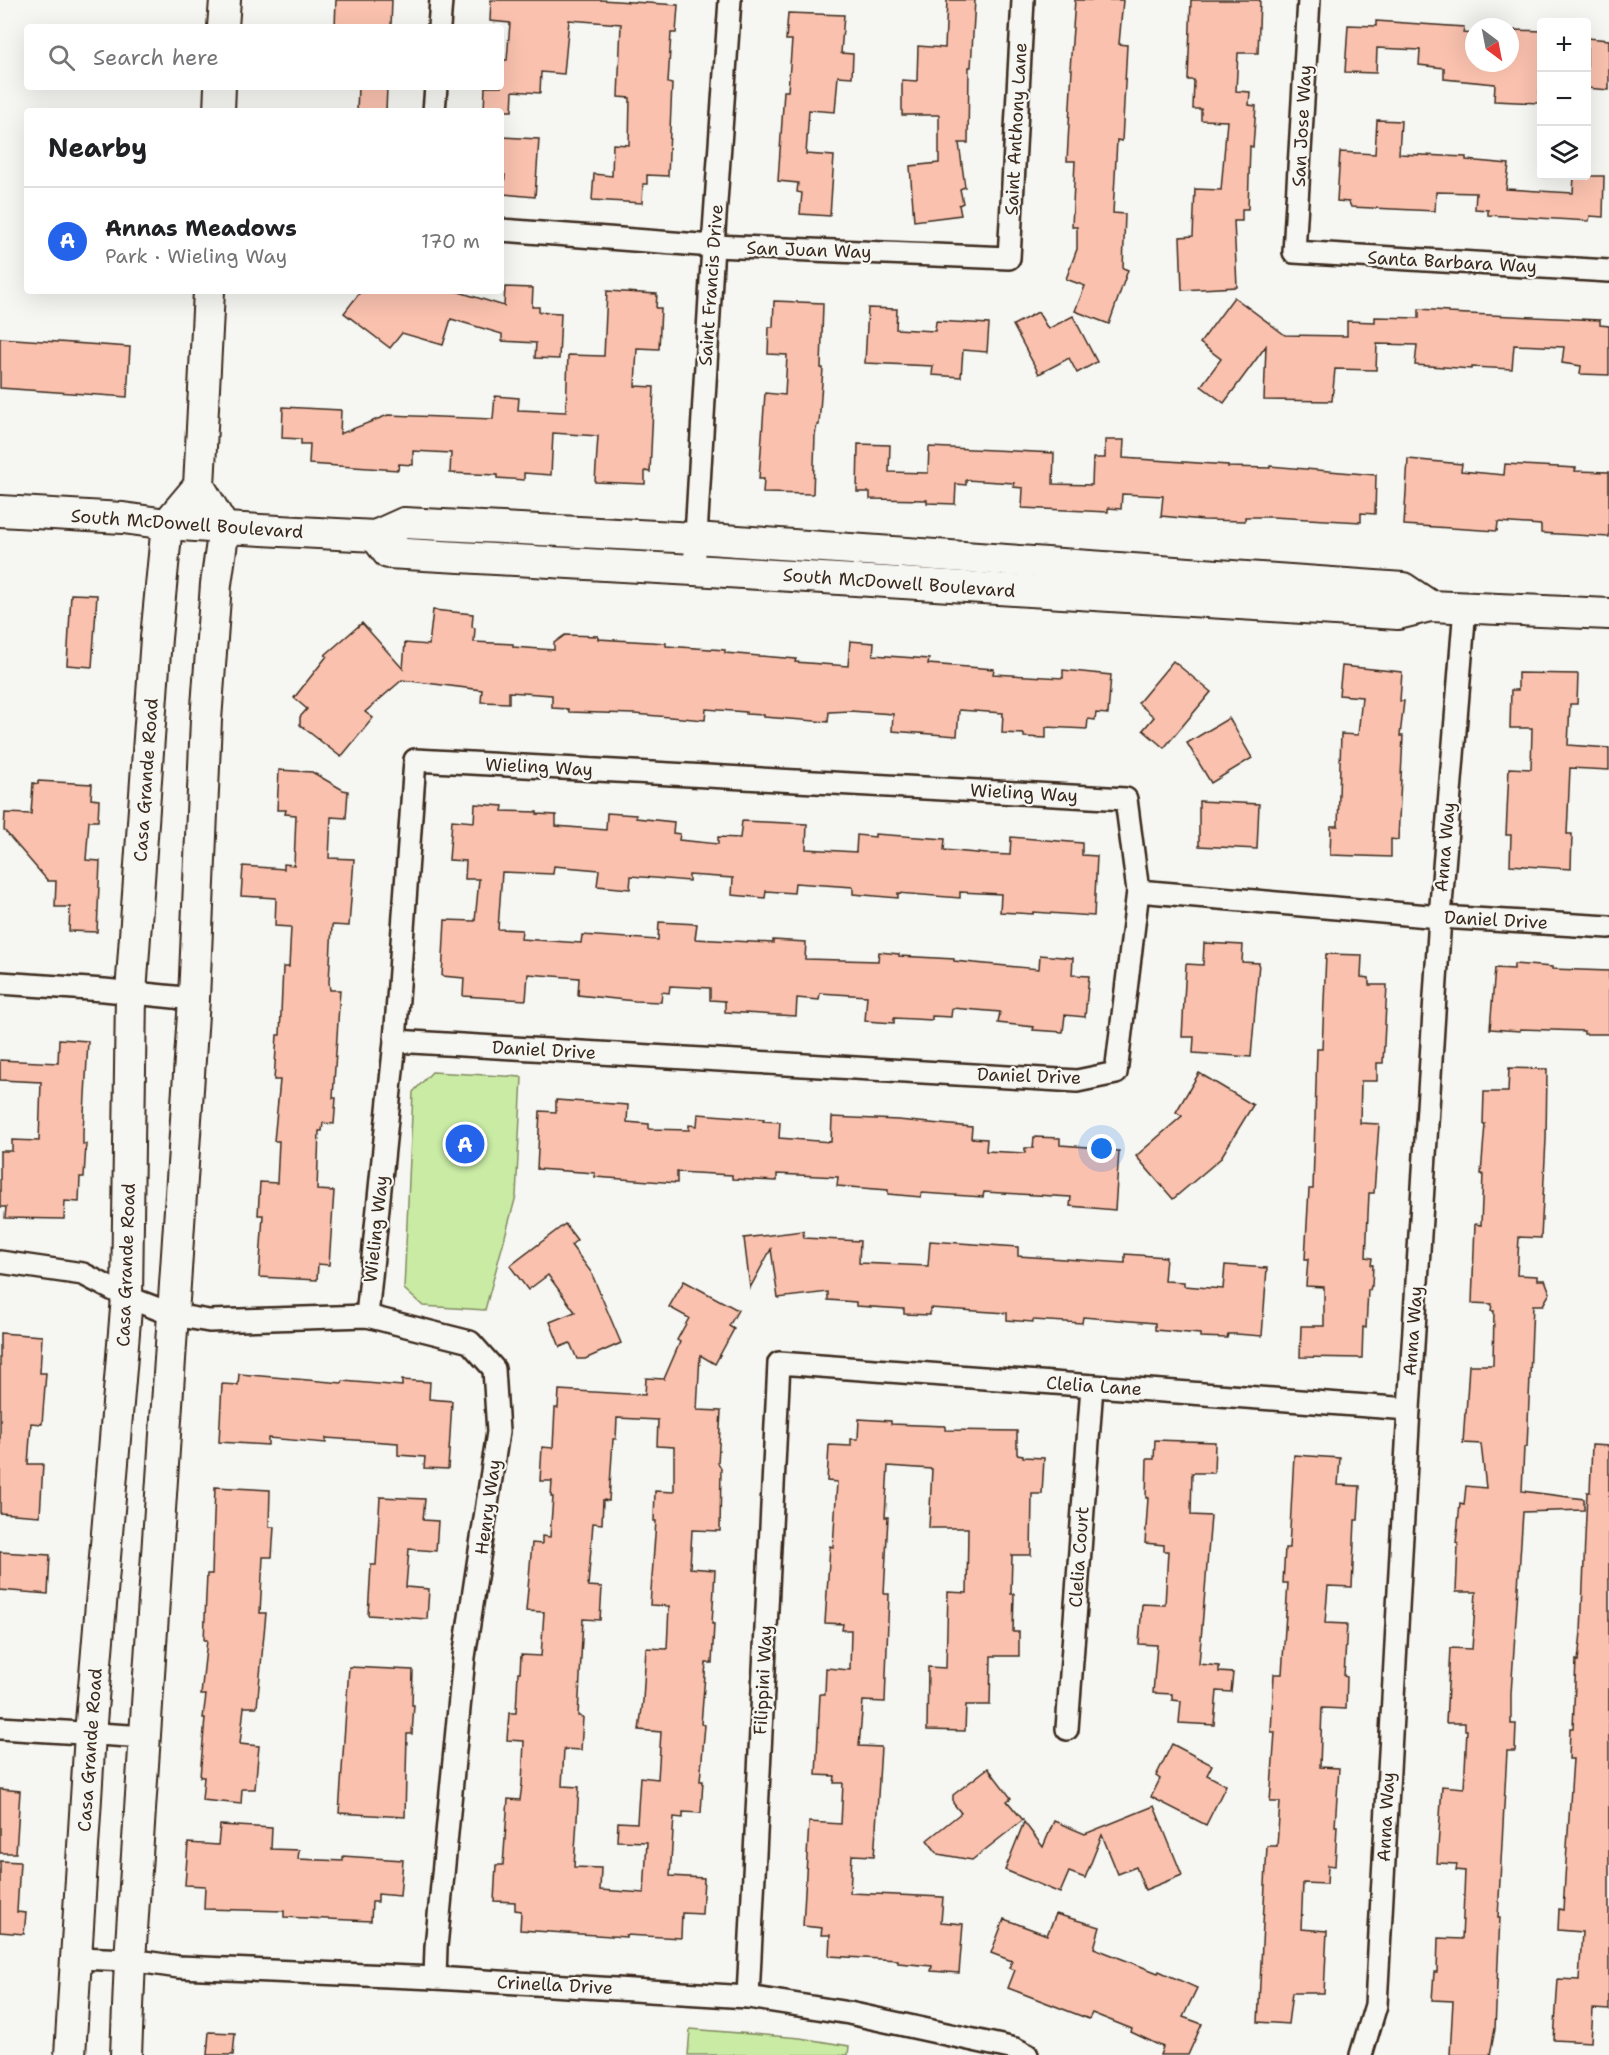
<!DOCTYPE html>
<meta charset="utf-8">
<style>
:root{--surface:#fff;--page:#f6f6f6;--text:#202124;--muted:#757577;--line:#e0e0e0;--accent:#2563eb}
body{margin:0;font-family:"Shantell Sans",sans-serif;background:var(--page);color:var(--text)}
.controls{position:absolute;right:18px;top:18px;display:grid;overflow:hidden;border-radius:6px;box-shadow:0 6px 24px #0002}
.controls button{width:54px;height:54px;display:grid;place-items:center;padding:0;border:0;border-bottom:2px solid var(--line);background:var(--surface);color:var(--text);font:30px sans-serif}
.compass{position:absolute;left:1465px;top:18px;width:54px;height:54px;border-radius:50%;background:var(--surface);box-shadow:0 6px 24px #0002;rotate:148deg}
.you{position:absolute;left:1102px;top:1149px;width:21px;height:21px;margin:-15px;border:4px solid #fff;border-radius:50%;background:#1a73e8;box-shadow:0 0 0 9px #1a73e833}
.badge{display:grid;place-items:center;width:39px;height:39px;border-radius:50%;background:var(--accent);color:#fff;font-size:20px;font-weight:700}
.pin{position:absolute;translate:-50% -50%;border:3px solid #fff;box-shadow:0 2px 6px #0006}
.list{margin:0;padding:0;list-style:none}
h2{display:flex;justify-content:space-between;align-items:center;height:78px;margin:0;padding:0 24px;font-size:26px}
h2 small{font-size:20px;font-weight:400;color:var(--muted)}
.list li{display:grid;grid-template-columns:39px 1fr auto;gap:18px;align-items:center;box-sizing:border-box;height:108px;padding:0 24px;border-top:2px solid var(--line)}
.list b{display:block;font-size:22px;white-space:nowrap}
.list p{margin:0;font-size:20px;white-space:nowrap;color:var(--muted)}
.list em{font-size:20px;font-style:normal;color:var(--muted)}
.icon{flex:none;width:33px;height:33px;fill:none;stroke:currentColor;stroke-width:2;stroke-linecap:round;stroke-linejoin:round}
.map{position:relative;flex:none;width:1609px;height:2055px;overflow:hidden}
.search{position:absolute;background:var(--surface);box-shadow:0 6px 24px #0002;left:24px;top:24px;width:480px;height:66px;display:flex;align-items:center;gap:15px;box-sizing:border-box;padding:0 21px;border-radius:6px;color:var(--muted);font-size:22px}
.panel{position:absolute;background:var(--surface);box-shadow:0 6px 24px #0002;left:24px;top:108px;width:480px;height:186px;border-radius:6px}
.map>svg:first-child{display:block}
.green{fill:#c9eba4;stroke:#828a61;stroke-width:1.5}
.building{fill:#f9c1ae;stroke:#3b2a1e;stroke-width:1.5;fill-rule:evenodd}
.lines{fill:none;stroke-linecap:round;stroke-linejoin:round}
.minor-casing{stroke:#3b2a1e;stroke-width:26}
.secondary-casing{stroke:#3b2a1e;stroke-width:34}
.minor{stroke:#f6f6f2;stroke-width:21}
.secondary{stroke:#f6f6f2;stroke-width:30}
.labels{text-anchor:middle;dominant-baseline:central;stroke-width:4.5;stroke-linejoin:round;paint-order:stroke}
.street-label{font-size:18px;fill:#3b2a1e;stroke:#f6f6f2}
</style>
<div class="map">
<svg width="1609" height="2055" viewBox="0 0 1609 2055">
<rect width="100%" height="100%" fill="#f6f6f2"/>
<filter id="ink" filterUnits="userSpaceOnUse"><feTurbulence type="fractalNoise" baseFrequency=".0167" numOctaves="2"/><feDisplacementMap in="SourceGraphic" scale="12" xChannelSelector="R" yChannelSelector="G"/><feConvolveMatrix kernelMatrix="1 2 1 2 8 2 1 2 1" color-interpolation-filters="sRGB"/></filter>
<g filter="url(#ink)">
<g class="green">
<path d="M432,1072l90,5 -6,119 -31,114 -62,-4 -19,-17 9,-197z"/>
<path d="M690,2029l110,9 49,8 -1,9h-160z"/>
</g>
<g class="building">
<path d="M336,0h56l-1,27h-56z"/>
<path d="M491,0h110l77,5 -2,28h-5l-3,50 4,1 -4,92 -21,-1v9h-4l-1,19 -50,-3 2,-26 18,2 1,-32 16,1 1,-47 -12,-1 3,-73 -52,-4 -5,54 -23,-2 -1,21 -27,-2 -1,20h-28l1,-24h16v-27h6l3,-37 -20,-2z"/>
<path d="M947,0h28l-4,67h-2l-1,76h-9l6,44 -5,2 3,14 -4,2 2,10 -47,6 -4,-55 29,-3v-48h-37v-35l15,1 1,-35 27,2z"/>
<path d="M1075,0h48l-4,44 8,1 -5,96 -5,-1 -4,73 12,1 -2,54 5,2 -19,54 -34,-13 10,-25 -19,-7 11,-30v-22h-5l3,-66h-8l5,-92h-2z"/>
<path d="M1191,0h69l-2,53h-20l-2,38 14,1 -1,13 7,1 -3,41 -3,-1 -2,63h-6v12h-8l3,66 -55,3 -2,-53 13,-1 2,-47 26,1 6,-69 -26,-1v-11h-8l1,-29h-6z"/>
<path d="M788,13l56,2 -3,38 12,1 -1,23 -14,-1 -3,36 -26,-2 -3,44 28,2 -4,60 -30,-2 2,-21 -5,-1 1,-9 -20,-2 6,-90h4l4,-51h-6z"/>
<path d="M1376,21l88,6 -1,6 11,1v29h36v-14h5v-19l27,1 -3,72 -45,-2 1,-17 -51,-5v-11l-25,-3 1,-15 -43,-2 -1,25 -31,-1 3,-47 28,1z"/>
<path d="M1587,38l22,2v50l-22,-2z"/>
<path d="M358,87h29l-1,24h-29z"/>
<path d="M1377,120l24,1 -2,33 67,3v3l43,4 -3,25 67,4 1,-17h30l-1,41 -13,-1 -1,5 -101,-6v-5l-13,-1 1,-16 -40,-1 -1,19 -84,-4 -2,-5 -12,-1 3,-49 35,2z"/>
<path d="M501,137l38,2 -4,58 -32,-3 2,-19h-4z"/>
<path d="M505,287l28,1 -1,19h7v5l22,1 -2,46 -24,-1 1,-15 -34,-2v-7l-51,-15 -8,26 -41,-12 -12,15 -46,-35 17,-22h95l48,15z"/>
<path d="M607,291l50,3 -1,14h5l-2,41 -22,-1 -2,38 19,1 -4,85 -5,-1v13l-50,-2 3,-46 -45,-3 -2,42 -27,-2v7l-27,-2v-3l-47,-2 1,-20 -38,-2v14l-14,-1 -1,6 -89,-6 1,-20h-9v-5l-19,-1 1,-31 58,3 -1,24 48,-19 105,4 2,-23 24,2 -1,12 48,2 2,-57 36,1z"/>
<path d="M1234,297l51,38 62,1v-15l28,1v-5l44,1v-9l29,2v2l152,7v5l9,1v49l-29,-1 1,-8 -19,-3 2,-16 -50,-2 -2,24 -40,-2v2l-57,-4 2,-20 -40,-1 -1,26 -41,-1 -3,32 -68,-1 2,-54 -42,57 -23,-17 20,-27 -21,-16z"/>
<path d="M774,301l49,2 -2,65h2l-4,57h-2l-2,10 -2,59 -50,-1 1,-14h-5l6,-86 20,2 2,-40 -19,-1 1,-27h4z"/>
<path d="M868,308l29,1 -1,20 39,2 1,-10 53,3 -2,28 -24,-2 -2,27 -29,-2 1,-9 -68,-3z"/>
<path d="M1038,312l10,17 25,-13 24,46 -20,11 -8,-15 -30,16 -26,-49z"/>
<path d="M0,338l130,9 -3,50 -127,-9z"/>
<path d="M1105,440h19l-1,18 105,7v2l42,1v-2l106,9 -1,39 -14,-1v9l-89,-5h-27v4l-42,-1 -42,-4 2,-20 -41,-2 -1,15 -13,-1v4l-86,-4 1,-20 -10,-1 1,-4 -48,-3v5l-10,-1 -1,20 -28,-1v-3l-57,-1v-7h-13l1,-48 32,1 -1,27 39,1 1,-26 125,6 -1,31 39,1 1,-27h12z"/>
<path d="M1408,459l54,5 -1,7 43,4 1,-11 71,4 -1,3 34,1v65l-68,-4v-8l-43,-3 -1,9 -93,-6z"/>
<path d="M71,594l26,1 -5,72 -25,-2z"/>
<path d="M433,610l40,4 -1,13 3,1 -1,14 39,2v3l41,3v-7l11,-8 33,1v3l68,4v3l59,4v3l71,6 -1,3 53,4 2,-25 24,2 -1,12 56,4 -1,5 66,5 -1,5 70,4v-8l48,5 -3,39 -12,-1 -1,7 -7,-1 -1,10 -41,-2v11l-22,-1v-3l-22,-1 1,-20 -44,-3 -2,26 -65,-5 1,-17 -43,-3 -21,1 -1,10 -64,-5v-2l-18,-1v-2l-40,-3 -1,11 -71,-6 -65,-2 -1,-3 -16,-1v-13l-43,-3v11l-28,-1 1,-12 -80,-10 -37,32 8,6 -32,39 -41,-32v-8l7,-8 -13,-11 33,-42 -2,-1 37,-32 41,46 2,-26 24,2z"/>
<path d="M1173,661l38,31 -47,56 -21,-18 11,-13 -16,-14z"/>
<path d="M1342,666l60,6 -2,29h4l-4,35h3l-5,104 -7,-1v18l-61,-2 1,-29h7l3,-92 17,1 4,-38 -23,-2z"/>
<path d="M1518,673l60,1 -1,30h-7l-2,41 41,3v22l-39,-2 -3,66h5l-1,35 -61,-4 1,-30h-5l3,-67 22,1 1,-41h-22l1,-38h7z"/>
<path d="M1229,718l23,40 -41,25 -24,-40z"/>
<path d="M279,770l33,2 31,18 5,1 -2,27 -15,-1 -2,41 25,1 -5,67 -17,-1 -3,57 1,8h10l-7,108h3l-2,26 -11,-1 -1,8h-3l-2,59 17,1 -5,74 -11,-1 -1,16 -58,-3 4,-62h-5l2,-33 17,1 2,-42h-5l6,-61h-6l3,-45h3l3,-68h6l2,-40 -16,-1 1,-28 -35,-2 2,-30 41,3v-5l10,1 2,-50 -11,-1 1,-4h-9z"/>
<path d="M38,781l54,3 -1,15 8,1 -1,21h-9l-3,39 14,1 -3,71 -28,-1 1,-24h-15l1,-26h-8l-44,-51 1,-17 26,1 2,-31 5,1z"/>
<path d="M1199,801l60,3 -2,45 -58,-3z"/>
<path d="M475,804l28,2 -1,5 35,1v2l19,1v11l50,4 1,-17 29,2v3l38,4 -1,11 7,1 -1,6 39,4v-7l22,1 2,-17 65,3 -1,25 50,3 1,-17 18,2v-3l70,5 -1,11 43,4 23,1 1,-18 71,6v12l15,1 -3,60 -61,-4v2l-33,-2 1,-18 -41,-2v6l-62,-5v5l-45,-4v-7l-58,-4 -1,10 -28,-2 -1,7 -33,-3 1,-17 -44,-3v6l-58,-5 -1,13 -33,-3 2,-16 -45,-4 -1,8 -51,-2 -4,57 24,1 -1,9 60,4 1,-8 76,5 1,-18 38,2 -2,15 78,4v-3l33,2 -1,17 73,2 1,-9 20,2v2l55,3v2l85,8 1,-14 33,3 -1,17 17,1 -4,41 -20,-2 -2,17 -30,-2 1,-3 -36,-4 2,-11 -48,-4 -1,9 -19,-1v4l-38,-2v5l-29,-2 2,-25 -47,-3 -1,7 -22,-2 -1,18 -71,-4v-11l-15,-1v-12l-40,-2 -1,7 -7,-1 -1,10 -26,-1 -57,-6 1,-17 -51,-4 -2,26 -63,-4 1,-18 -22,-2 3,-56 30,1 4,-42h-14l1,-18 -17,-1 3,-40 22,2z"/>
<path d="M1204,943l39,2 -1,17 17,1 -8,94 -58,-4 1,-16h-12l4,-73 17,1z"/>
<path d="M1326,954l36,1 -1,22 8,1v7h18l-4,78h-6v18h-16l-1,42 19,1 -5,69h-5l-3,64 6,1 -1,7h2l-1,21h-1l-1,4h-2l-2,38 -3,-1 -1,31 -62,-1 1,-31h23v-39l-18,-1 2,-27h-3l4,-70h4l4,-140h5z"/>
<path d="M1514,964l38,3v2l57,2v63h-25v-3l-64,-2v2l-30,-2 5,-61 19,1z"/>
<path d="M59,1039l29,2 -5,91v12h3l-2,33h-4l-1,25 -14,-1 -1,18 -59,-1 1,-11h-6v-56h12v-11l27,1 2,-59 -41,-2v-20l58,3z"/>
<path d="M1509,1068l38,1 -1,70 -5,99 -22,-1 -2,38 20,1v4h8l5,13 -7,12h-10l-6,142h-3l-2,44 62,8v11l-61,2 -12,182v30h5l-1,27h-8l-9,166h2l-5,112 -5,26h-40l3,-54 -21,-1 2,-28h3l1,-34 24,1 3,-68 -9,-1 1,-6 -20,-1 5,-77 22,2 3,-58h-2v-7h-19l4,-75 22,1 4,-57h-20l2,-48 -2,-1 4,-39 4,1 2,-19 20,2 -5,-44 -18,-1 2,-30h1l3,-48h24l1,-54h-3l1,-7 -20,-1 3,-79 6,1 2,-51h-2l4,-50h-2l1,-32h24z"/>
<path d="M1199,1073l54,32 -33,54 -47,40 -37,-43 46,-40 -6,-4z"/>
<path d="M556,1100l72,5 -1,17 22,2v5l40,1v-5l8,1 1,-12 66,5 -1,2 17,1 -1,16 52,4 1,-25 66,3 74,7 -1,11 16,1 -1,12 39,2v-5h8l1,-11 26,1v7l42,3 -1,2 18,1 -4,59 -45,-4 1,-9 -87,-5 -1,5 -61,-4 -1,4 -33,-3v-4l-51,-4 1,-9 -61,-3v7l-45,-2v-4l-55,-3v11l-82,-6v-4l-58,-4 3,-58 16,1z"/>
<path d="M565,1224l12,16 -6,5 20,27 30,71 -36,16h-8l-7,-16 -10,4 -10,-25 25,-10 -27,-37 -20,15 -18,-24z"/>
<path d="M803,1231l1,7 56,3 -1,22 69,3 2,-25 88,6v9l107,7v-9l41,3 -2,24 20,1v4l39,3 2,-24 42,3 -5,68 -26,-2h-8l-1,4 -27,-1v-3l-45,-4v-7l-72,-6 -1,6 -49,-3v2l-26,-2v-7l-77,-5v7l-26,-1v-5l-48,-3v-4l-28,-2v-8l-50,6 -7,-49 -21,39 -6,-50z"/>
<path d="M684,1281l54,29 -9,16 5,3 -19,35 -15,-9 -3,55 24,1 -3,52 3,5 -1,63 -28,-1 -2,38 25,2 -3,54h2l-2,39h-6l-5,61 4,1 -5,56h3l-2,32 -18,-1v6l-9,-1 -4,59 34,2 -2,36 -20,-1 -1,25 -55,-3v2l-106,-7 1,-19 -6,-1v-8l-21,-1 2,-36h7l5,-66 12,1 2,-16 2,-43 -17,-1 2,-27h7l2,-41h2l1,-17 20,1 3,-44 -18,-1 6,-68 10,1v-8l8,1 3,-40h-2l1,-16h-12l2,-34 11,1 2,-40h3l1,-18 86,5 1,-17 18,1 16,-37 -3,-2 12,-22 -20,-11zM617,1418l41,2 -1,26 17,1v45l-19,-1 -1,30h2l-6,84 19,1 -2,43 -21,-1 -3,53 -4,29 22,2 -3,47 -18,-2 -3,46 -19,-1 -1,19 30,1 -3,51 -44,-3 1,-22 -27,-1 5,-80 -17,-1 2,-37 17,1 2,-33 -5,-1 5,-97 17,1 2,-33 -14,-1 5,-63 9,1 1,-24 6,1 4,-62h3z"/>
<path d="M0,1333l42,3 -2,37h6l-4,51 -11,-1 -3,41h15l-3,52 -40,-3z"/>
<path d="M239,1374l103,9 1,-2 59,5v-6l28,2 -1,17 23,2 -4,68 -24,-1 1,-11 -27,-2v-12l-72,-5v5l-58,-5v7l-49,-3 3,-58 16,1z"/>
<path d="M859,1419l32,2v3l54,2v4l72,1v23l6,1v2l21,1 -2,36h-10l-1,61h-19l-1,39h3l-1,38h6v24h-28l-1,49h-24l-1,26 -38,-1 1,-63 18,1 2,-76 19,1 1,-65h-39l3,-59 -44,-3 -3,51h3l-4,77h5l-4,108 -22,-1 -4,45 22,1 -6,97 -1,12 -22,-1 -2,38 93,4 -2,25 22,2 -4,49 -28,-2 1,-5 -34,-3v-3l-69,-4 1,-21h-9l1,-7 -19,-2 6,-104 32,2 2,-41h-9l1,-7 -19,-1 4,-81h5l1,-26 24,2 1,-40h-9l1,-6 -18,-1 5,-77 3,1 4,-65 -10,-1 2,-36 22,1v-7h7z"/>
<path d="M1155,1440l60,2 -1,31h-22l-1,42 20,1 -12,148 20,2v6l14,1 -2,19 -14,-1 -3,34 -35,-2 2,-22 -9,-1v-6l-19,-1 4,-48 -18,-1 3,-40 23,1 3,-54h-4v-6l-19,-2 3,-45h-2l1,-39h7z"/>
<path d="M1592,1445l17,1v564l-16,-1 -2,33 -37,-2 4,-61 21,1 3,-48 -24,-2 1,-21 4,1 3,-48 7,-103h-4l1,-31h3l3,-68 2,1 3,-29 6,-140h3z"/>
<path d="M1294,1455l46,3 -2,27 22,1 -2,34h-3l-3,67 -24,-1 -3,37 22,1 -3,52 3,1 -1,32 -24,-1 -2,59 19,1 -4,58h2l-2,40 -7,-1 -1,19 -24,-1 -2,46 26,2 -3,62h-32l-4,31 -30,-2 9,-176h10l3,-44h-10l5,-70h-4l3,-58h8l6,-91h-5l2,-35h4z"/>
<path d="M215,1487l55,3 -1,37h5l-2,30h-9l-3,56h6l-9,94h-13l-4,37 19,2 -4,43h-13l-1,15 -39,-4 2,-23h-4l5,-59h-2l3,-23h-5l6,-55h-3l3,-66h5z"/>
<path d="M380,1497l45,2 -2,21 15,1 -2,30 -27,-2 -3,38 23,2 -2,30 -59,-4 3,-50h5z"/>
<path d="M0,1552l50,3 -2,39 -48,-4z"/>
<path d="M349,1667l64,3 -1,35h2l-2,29h-5l-2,83 -66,-4z"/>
<path d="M1172,1744l40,21 -5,10 19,10 -20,40 -55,-28 9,-18 -4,-3z"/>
<path d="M988,1768l23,30 -4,3 16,19 -51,40 -34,-6 -11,-14 34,-27 -8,-10v-8z"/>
<path d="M0,1789l20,2 -4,62h-16z"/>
<path d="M1154,1806l28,69 -37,15 -9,-23 -18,7 -16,-39 -17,43 -16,-6 -9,21 -55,-23 19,-48 19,25 11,-26 31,13z"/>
<path d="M220,1825l52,3 -1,21 28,1 -1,9 45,2v-5l60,4 -3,36 -22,-2v8h-6l-1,19 -87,-4v-6l-80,-2 1,-23 -20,-1 3,-42 30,2z"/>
<path d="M0,1861l20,1 -3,50 9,1 -2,21 -24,-2z"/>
<path d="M1056,1914l44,13 -6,21 64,25 1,-2 38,17 -14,29 19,7 -14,31h-28l3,-8 -32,-15 1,-3 -40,-16 -3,6 -81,-31 7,-18 -6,-2 3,-7 -21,-8 13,-34 43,16z"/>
<path d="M209,2032l26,1 -2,22h-26z"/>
</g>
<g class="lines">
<g class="minor-casing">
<g id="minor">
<path d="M1309,0l-15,252 315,19"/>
<path d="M439,27l2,-27"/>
<path d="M434,111l2,-24"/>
<path d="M501,230l212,16 296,12 14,-258"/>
<path d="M694,570l19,-324 17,-246"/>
<path d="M0,983l104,7 90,9"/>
<path d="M395,1041l682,40 39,-8 22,-182 302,26 169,10"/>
<path d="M0,1262l83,12 44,23 47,18 35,6 158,-5 103,26 24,27 4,63 -34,225 -28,290 -1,31"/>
<path d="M367,1316l28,-275 20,-281 711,39 12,92"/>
<path d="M0,1728l146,9"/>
<path d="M1067,1729l25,-343"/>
<path d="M77,1958l53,2 49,7 256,11 313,19 101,16 166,36 12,6"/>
<path d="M748,1997l31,-634 630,46"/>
<path d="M1361,2055l15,-50 33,-596 31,-492 25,-310"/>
</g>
</g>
<g class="secondary-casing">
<g id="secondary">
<path d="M223,27l2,-27"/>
<path d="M219,111l1,-24"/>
<path d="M0,511l123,7 44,6 57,4 151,8 29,-13 291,15 708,50 27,18"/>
<path d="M375,536l13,17 306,17 704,44 32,-8 179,8"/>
<path d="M70,2055l20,-321 37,-437 4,-304 25,-355 11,-114 32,-38"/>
<path d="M126,2055l4,-95 64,-961 12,-279 10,-136 8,-56 -25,-42 10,-195"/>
</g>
</g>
<use href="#minor" class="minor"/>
<use href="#secondary" class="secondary"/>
</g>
</g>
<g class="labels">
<g class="street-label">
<text transform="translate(1302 126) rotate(-87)">San Jose Way</text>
<text transform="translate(1016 129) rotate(-87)">Saint Anthony Lane</text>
<text transform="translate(809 250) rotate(2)">San Juan Way</text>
<text transform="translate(1452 262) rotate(3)">Santa Barbara Way</text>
<text transform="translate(711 285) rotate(-86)">Saint Francis Drive</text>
<text transform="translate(187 524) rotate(4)">South McDowell Boulevard</text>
<text transform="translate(899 583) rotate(4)">South McDowell Boulevard</text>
<text transform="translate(539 767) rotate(3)">Wieling Way</text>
<text transform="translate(146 780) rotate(-86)">Casa Grande Road</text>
<text transform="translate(1024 793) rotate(3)">Wieling Way</text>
<text transform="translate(1445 847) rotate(-85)">Anna Way</text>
<text transform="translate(1496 920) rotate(3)">Daniel Drive</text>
<text transform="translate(544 1050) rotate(3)">Daniel Drive</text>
<text transform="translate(1029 1076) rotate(2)">Daniel Drive</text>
<text transform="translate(376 1229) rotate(-84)">Wieling Way</text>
<text transform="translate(126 1265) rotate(-88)">Casa Grande Road</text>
<text transform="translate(1413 1331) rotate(-86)">Anna Way</text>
<text transform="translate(1094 1386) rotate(4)">Clelia Lane</text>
<text transform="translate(488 1507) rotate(-82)">Henry Way</text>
<text transform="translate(1079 1557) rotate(-86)">Clelia Court</text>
<text transform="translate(763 1680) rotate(-87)">Filippini Way</text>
<text transform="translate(90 1750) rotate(-86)">Casa Grande Road</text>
<text transform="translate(1386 1817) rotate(-87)">Anna Way</text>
<text transform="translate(555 1985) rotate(3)">Crinella Drive</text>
</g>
</g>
</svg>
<div class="controls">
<button>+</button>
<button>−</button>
<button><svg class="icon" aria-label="layers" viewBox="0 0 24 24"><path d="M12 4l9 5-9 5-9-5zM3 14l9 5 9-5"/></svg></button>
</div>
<svg class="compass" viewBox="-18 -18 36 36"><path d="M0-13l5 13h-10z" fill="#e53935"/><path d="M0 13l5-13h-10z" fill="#757577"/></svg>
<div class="you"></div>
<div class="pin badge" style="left:465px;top:1144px">A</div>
<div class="search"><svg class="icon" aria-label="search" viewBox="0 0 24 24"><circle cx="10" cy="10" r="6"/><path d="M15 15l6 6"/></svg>Search here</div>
<section class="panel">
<h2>Nearby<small></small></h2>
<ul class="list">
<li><span class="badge">A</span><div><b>Annas Meadows</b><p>Park · Wieling Way</p></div><em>170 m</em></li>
</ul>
</section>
</div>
